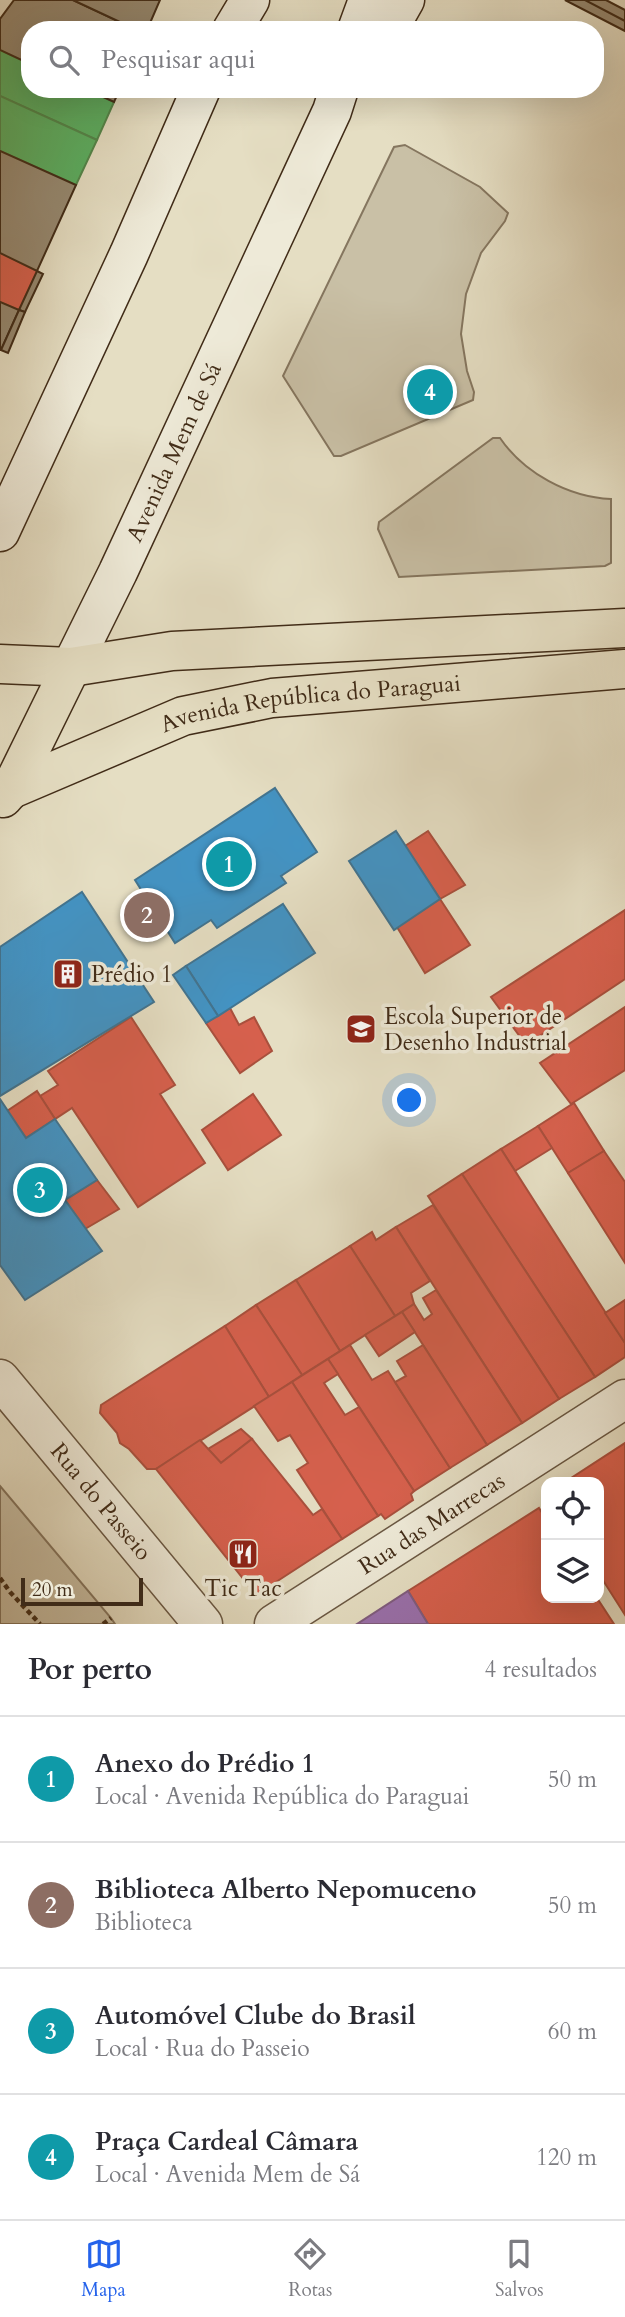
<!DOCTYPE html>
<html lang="pt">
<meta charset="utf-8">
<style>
:root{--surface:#fff;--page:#f7f7f7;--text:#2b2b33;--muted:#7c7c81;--line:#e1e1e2;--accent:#2563eb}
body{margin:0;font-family:Cardo,serif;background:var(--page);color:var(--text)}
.controls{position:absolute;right:21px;bottom:21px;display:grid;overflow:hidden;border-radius:14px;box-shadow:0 7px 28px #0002}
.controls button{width:63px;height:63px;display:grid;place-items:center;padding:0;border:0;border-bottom:2px solid var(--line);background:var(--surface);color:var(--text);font:35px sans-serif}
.scale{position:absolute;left:21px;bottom:18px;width:122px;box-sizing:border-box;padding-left:7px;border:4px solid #412c18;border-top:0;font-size:19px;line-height:24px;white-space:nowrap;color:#412c18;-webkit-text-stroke:5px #eeead8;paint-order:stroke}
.you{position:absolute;left:410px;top:1101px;width:24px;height:24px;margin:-18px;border:5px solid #fff;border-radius:50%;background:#1a73e8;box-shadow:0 0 0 10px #1a73e833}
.badge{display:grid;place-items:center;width:46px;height:46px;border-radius:50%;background:var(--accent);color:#fff;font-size:23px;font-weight:700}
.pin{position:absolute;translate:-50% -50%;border:4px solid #fff;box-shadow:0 2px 7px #0006}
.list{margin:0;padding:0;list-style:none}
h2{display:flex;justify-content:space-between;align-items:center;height:91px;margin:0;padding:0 28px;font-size:30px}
h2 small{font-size:23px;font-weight:400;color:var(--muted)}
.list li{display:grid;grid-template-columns:46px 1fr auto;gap:21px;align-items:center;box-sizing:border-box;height:126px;padding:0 28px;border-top:2px solid var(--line)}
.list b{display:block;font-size:26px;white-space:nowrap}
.list p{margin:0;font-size:23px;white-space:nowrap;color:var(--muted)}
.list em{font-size:23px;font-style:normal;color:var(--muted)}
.icon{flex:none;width:38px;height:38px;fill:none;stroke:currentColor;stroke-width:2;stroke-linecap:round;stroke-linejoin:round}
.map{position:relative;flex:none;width:625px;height:1624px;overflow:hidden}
.search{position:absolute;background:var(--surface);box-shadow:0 7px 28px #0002;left:21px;right:21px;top:21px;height:77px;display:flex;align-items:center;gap:18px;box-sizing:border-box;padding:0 24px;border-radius:28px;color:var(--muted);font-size:26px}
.sheet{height:595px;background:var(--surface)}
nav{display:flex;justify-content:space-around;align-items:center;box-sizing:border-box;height:98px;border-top:2px solid var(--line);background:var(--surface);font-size:19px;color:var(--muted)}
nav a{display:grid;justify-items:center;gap:4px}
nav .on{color:var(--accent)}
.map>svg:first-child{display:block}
.green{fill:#c9c0a6;stroke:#85765f;stroke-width:2}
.shops{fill:#d6604d;stroke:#a9503d;stroke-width:2}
.offices{fill:#9970ab;stroke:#7f5c7f;stroke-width:2}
.schools{fill:#4393c3;stroke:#427490;stroke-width:2}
.public{fill:#5aae61;stroke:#52874b;stroke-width:2}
.building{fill:#968971;stroke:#412c18;stroke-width:2}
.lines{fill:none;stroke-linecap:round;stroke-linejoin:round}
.minor-casing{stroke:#6a5843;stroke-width:41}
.tertiary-casing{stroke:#6a5843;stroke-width:41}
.secondary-casing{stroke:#412c18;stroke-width:41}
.primary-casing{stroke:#412c18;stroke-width:41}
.path{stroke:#412c18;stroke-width:4.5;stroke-dasharray:5 3.5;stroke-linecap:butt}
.minor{stroke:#eeead8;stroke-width:38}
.tertiary{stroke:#eeead8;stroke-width:38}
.secondary{stroke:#eeead8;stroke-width:38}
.primary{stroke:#e5dec3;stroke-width:38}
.tram{stroke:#412c18;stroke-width:2}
.labels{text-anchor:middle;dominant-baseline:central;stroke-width:7;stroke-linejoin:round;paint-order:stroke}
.street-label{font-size:23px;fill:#412c18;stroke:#eeead8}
.poi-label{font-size:23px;fill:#412c18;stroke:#eeead8;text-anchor:start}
</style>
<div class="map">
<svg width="625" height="1624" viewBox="0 0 625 1624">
<rect width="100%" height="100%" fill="#e5dec3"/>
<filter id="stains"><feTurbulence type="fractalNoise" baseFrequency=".00286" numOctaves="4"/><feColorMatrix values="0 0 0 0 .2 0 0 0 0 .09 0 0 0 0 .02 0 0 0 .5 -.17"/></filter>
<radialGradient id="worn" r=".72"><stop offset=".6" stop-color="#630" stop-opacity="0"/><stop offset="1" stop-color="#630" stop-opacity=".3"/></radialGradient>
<g class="green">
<path d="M405,145l75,42 28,26 -3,8 -24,32 -15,41 -5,40 6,37 7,21 -1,8 -132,56h-7l-51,-80 111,-229z"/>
<path d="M493,438h7c24,35 68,59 111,61v64l-6,3 -206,11 -21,-48 1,-7z"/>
<path d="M0,1486l111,132 4,6h-115z"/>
</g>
<g class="shops">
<path d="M0,253l37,18 -18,39 -19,-8z"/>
<path d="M428,831l37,54 -25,14 -35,-53z"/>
<path d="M440,899l30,46 -45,28 -28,-46z"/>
<path d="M625,910v69l-99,66 -35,-48z"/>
<path d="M625,1007v63l-54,34 -31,-41z"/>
<path d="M230,1008l9,17 15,-8 18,34 -32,22 -34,-50z"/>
<path d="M131,1017l44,68 -15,9 45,69 -67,44 -66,-99 -17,11 -15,-23 18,-11 -10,-14z"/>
<path d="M37,1091l18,28 -29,19 -19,-27z"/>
<path d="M253,1094l28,41 -53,35 -26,-40z"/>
<path d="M574,1103l30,48 -36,22 -30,-47z"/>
<path d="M538,1126l14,22 -37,23 -14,-22z"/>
<path d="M501,1149l124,194v14l-30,20 -133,-203z"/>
<path d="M604,1151l21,31v81l-57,-90z"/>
<path d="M462,1174l133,203 -36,22 -131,-203z"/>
<path d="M97,1180l22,29 -34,20 -20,-29z"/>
<path d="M433,1205l126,194 -37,24 -126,-196z"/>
<path d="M396,1227l34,54 -19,12 3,11 -19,12 -45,-70 22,-14 4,8z"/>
<path d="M350,1246l45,70 -55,35 -44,-71z"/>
<path d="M296,1280l44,71 -38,24 -46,-70z"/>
<path d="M436,1290l86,133 -35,22 -85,-133 12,-8 10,16 8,-6 -9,-16z"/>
<path d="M625,1300v43l-20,-30z"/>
<path d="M256,1305l46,70 -33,22 -44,-71z"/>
<path d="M402,1312l13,20 -36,24 -14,-21z"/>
<path d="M225,1326l44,71 -113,72h-9l-18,-20 -9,-6 -3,-10 -17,-20 1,-8z"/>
<path d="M350,1345l22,35 16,-9 62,97 -36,23 -86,-132z"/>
<path d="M423,1345l64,100 -37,23 -55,-86 11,-6 -9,-15z"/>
<path d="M328,1359l10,15 -14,9 21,32 14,-8 55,84 -3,3 2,6 -28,19 -4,-5 -3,2 -86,-134z"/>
<path d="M292,1382l86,134 -36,23 -45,-69 11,-7 -18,-28 -12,6 -24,-35z"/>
<path d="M241,1429l11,10 -31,24 -13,-14z"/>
<path d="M252,1439l61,76 9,-6 20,30 -86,56 -100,-126 44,-29 21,23z"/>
<path d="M625,1443v172l-26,-41v-92h-34z"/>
<path d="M539,1508l7,11v79h51l17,26h-186l-20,-33z"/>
</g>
<path class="offices" d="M408,1591l20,33h-71z"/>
<g class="schools">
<path d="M275,788l42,64 -36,24 5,7 -69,45 -6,-8 -36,23 -40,-63z"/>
<path d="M396,831l44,68 -46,31 -45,-69z"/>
<path d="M82,892l72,110 -154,94v-149z"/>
<path d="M283,904l32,49 -97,63 -32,-50z"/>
<path d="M186,966l32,50 -12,7 -33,-48z"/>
<path d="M0,1099l26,39 29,-19 42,61 -32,20 37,51 -77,49 -25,-35z"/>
</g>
<g class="public">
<path d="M0,50l30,14v25h56l28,13 -17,38 -97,-44z"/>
<path d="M0,96l97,44 -21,45 -76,-34z"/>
</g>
<g class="building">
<path d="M14,0h59l64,30h-107v34l-30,-14v-31z"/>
<path d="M73,0h87l-13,30h-10z"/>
<path d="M565,0h41l19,10v21z"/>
<path d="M86,89h34l-6,13z"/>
<path d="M0,151l76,34 -39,86 -37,-18z"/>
<path d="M37,271l6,3 -18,38 -6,-2z"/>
<path d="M0,302l19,8 -18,40h-1z"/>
<path d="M19,310l6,2 -17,41 -7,-3z"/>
</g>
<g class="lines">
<g class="minor-casing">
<g id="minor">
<path id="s1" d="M274,1624l351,-225"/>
</g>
</g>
<g class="tertiary-casing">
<g id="tertiary">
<path id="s2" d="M0,1379l203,245"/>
</g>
</g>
<g class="secondary-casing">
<g id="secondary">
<path d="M232,30l18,-30"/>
<path d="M357,30l11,-30"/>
<path d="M388,30l17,-30"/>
<path d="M0,532l129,-278 72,-165"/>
<path id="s3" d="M71,667l47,-95 214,-461 7,-22"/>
</g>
</g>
<g class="primary-casing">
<g id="primary">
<path d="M0,664l71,3 101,-16 453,-23"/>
<path id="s4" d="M0,794l183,-78 89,-18 353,-29"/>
<path d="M3,798l8,-9 60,-122"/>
</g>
</g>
<g class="path">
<path d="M0,1578l10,14 30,32"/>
<path d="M103,1624l8,-6"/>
</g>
<use href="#minor" class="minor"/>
<use href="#tertiary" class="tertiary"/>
<use href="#secondary" class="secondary"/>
<use href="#primary" class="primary"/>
<path class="tram" d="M585,0l40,21"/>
</g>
<defs>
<g id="building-square" transform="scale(1.575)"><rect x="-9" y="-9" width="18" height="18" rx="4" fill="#8f2418" stroke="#eeead8"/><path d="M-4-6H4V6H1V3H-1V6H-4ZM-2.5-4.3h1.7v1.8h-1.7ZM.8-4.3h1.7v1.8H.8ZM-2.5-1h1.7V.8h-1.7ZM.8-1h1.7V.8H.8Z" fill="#fff"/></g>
<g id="university-square" transform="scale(1.575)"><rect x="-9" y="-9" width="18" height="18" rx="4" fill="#8f2418" stroke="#eeead8"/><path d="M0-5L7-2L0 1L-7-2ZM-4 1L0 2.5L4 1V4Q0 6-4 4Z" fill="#fff"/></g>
<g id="restaurant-square" transform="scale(1.575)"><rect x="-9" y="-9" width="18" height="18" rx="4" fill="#8f2418" stroke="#eeead8"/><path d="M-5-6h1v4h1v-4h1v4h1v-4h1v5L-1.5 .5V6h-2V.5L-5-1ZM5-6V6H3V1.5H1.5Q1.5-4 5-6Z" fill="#fff"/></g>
</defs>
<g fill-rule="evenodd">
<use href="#building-square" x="68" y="974"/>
<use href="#university-square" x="361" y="1029"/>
<use href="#restaurant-square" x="243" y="1554"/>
</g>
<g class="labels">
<g class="street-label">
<text stroke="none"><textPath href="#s3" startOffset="238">Avenida Mem de Sá</textPath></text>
<text stroke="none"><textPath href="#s4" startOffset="327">Avenida República do Paraguai</textPath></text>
<text stroke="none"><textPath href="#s2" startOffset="159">Rua do Passeio</textPath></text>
<text stroke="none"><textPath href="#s1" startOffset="187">Rua das Marrecas</textPath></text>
</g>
<g class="poi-label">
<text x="91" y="974">Prédio 1</text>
<text x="384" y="1016">Escola Superior de<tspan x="384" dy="26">Desenho Industrial</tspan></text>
<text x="243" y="1588" text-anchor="middle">Tic Tac</text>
</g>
</g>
<rect width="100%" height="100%" filter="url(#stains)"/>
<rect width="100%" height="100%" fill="url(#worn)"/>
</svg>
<div class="controls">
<button><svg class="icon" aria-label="locate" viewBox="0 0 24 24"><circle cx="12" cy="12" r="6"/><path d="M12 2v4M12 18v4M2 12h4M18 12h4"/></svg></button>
<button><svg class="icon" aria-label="layers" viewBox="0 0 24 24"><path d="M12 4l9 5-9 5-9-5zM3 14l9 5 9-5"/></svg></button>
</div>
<div class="scale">20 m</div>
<div class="you"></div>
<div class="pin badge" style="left:229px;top:864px;background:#0f9aa8">1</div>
<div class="pin badge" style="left:147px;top:915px;background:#8d6e63">2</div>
<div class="pin badge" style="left:40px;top:1190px;background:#0f9aa8">3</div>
<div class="pin badge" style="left:430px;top:392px;background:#0f9aa8">4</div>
<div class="search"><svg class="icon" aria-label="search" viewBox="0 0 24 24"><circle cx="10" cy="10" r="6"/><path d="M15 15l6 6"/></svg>Pesquisar aqui</div>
</div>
<section class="sheet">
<h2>Por perto<small>4 resultados</small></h2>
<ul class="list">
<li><span class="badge" style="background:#0f9aa8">1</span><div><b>Anexo do Prédio 1</b><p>Local · Avenida República do Paraguai</p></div><em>50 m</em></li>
<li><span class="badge" style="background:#8d6e63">2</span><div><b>Biblioteca Alberto Nepomuceno</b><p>Biblioteca</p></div><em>50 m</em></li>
<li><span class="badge" style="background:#0f9aa8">3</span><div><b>Automóvel Clube do Brasil</b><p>Local · Rua do Passeio</p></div><em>60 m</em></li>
<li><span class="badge" style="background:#0f9aa8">4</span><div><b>Praça Cardeal Câmara</b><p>Local · Avenida Mem de Sá</p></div><em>120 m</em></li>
</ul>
</section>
<nav>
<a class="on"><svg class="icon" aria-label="map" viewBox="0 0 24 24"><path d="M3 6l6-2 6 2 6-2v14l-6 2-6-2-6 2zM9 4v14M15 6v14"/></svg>Mapa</a>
<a><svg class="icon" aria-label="directions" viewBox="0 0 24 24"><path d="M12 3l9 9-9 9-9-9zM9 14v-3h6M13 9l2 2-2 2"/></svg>Rotas</a>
<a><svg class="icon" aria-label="saved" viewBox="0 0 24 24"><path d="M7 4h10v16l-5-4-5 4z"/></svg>Salvos</a>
</nav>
